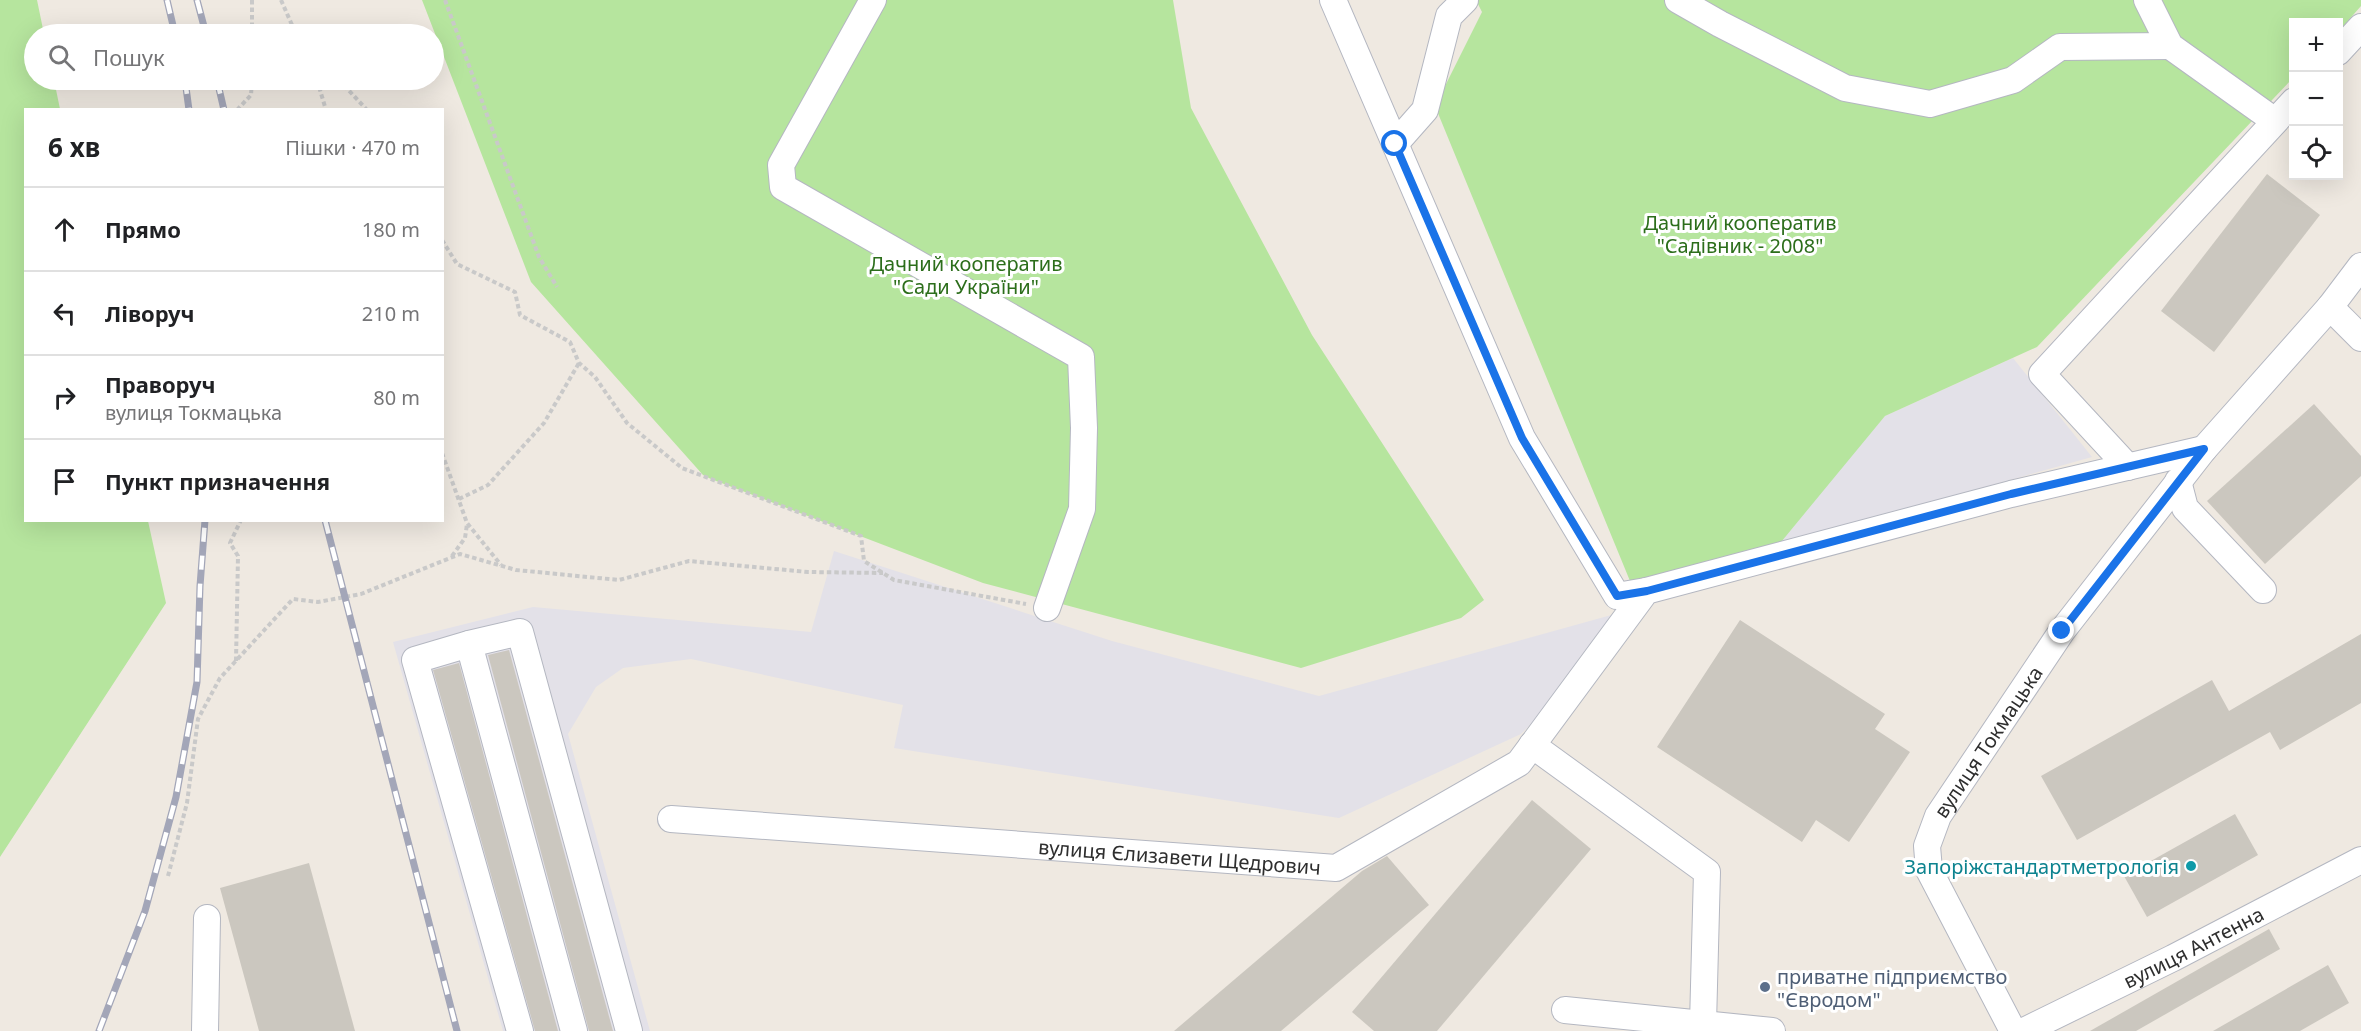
<!DOCTYPE html>
<html lang="uk">
<meta charset="utf-8">
<style>
:root{--surface:#fff;--page:#f2f2f2;--text:#202124;--muted:#757577;--line:#e0e0e0}
body{margin:0;font-family:"Noto Sans",sans-serif;background:var(--page);color:var(--text)}
.controls{position:absolute;right:18px;top:18px;display:grid;overflow:hidden;border-radius:0px;box-shadow:0 6px 24px #0002}
.controls button{width:54px;height:54px;display:grid;place-items:center;padding:0;border:0;border-bottom:2px solid var(--line);background:var(--surface);color:var(--text);font:30px sans-serif}
.stop{position:absolute;width:18px;height:18px;margin:-14px;border:4px solid #1a73e8;border-radius:50%;background:#fff}
.stop.end{background:#1a73e8;border-color:#fff;box-shadow:0 2px 6px #0008}
.list{margin:0;padding:0;list-style:none}
h2{display:flex;justify-content:space-between;align-items:center;height:78px;margin:0;padding:0 24px;font-size:26px}
h2 small{font-size:20px;font-weight:400;color:var(--muted)}
.list li{display:grid;grid-template-columns:39px 1fr auto;gap:18px;align-items:center;box-sizing:border-box;height:84px;padding:0 24px;border-top:2px solid var(--line)}
.list b{display:block;font-size:22px;white-space:nowrap}
.list p{margin:0;font-size:20px;white-space:nowrap;color:var(--muted)}
.list em{font-size:20px;font-style:normal;color:var(--muted)}
.icon{flex:none;width:33px;height:33px;fill:none;stroke:currentColor;stroke-width:2;stroke-linecap:round;stroke-linejoin:round}
.map{position:relative;flex:none;width:2361px;height:1031px;overflow:hidden}
.search{position:absolute;background:var(--surface);box-shadow:0 6px 24px #0002;left:24px;top:24px;width:420px;height:66px;display:flex;align-items:center;gap:15px;box-sizing:border-box;padding:0 21px;border-radius:33px;color:var(--muted);font-size:22px}
.panel{position:absolute;background:var(--surface);box-shadow:0 6px 24px #0002;left:24px;top:108px;width:420px;height:414px;border-radius:0px}
.map>svg:first-child{display:block}
.industrial{fill:#e3e1e8}
.green{fill:#b6e59e}
.building{fill:#cbc7bf}
.lines{fill:none;stroke-linecap:round;stroke-linejoin:round}
.minor-casing{stroke:#b4b7c1;stroke-width:28}
.path{stroke:#c9c9c9;stroke-width:4;stroke-dasharray:4.5 3;stroke-linecap:butt}
.minor{stroke:#fff;stroke-width:26}
.rail-casing{stroke:#a3a6b8;stroke-width:7}
.rail{stroke:#fff;stroke-width:4.5;stroke-dasharray:14;stroke-linecap:butt}
.route{stroke:#1a73e8;stroke-width:8}
.culture-dot{fill:#0f9aa8;stroke:#fff;stroke-width:2}
.service-dot{fill:#5c6f8a;stroke:#fff;stroke-width:2}
.labels{text-anchor:middle;dominant-baseline:central;stroke-width:6;stroke-linejoin:round;paint-order:stroke}
.park-label{font-size:20px;fill:#2c6e1b;stroke:#fff}
.street-label{font-size:20px;fill:#2e2e2e;stroke:#fff}
.culture-label{font-size:20px;fill:#0d838f;stroke:#fff;text-anchor:end}
.service-label{font-size:20px;fill:#4e5e75;stroke:#fff;text-anchor:start}
</style>
<div class="map">
<svg width="2361" height="1031" viewBox="0 0 2361 1031">
<rect width="100%" height="100%" fill="#efe9e1"/>
<g class="industrial">
<path d="M2013,358l79,99 -320,89 113,-130z"/>
<path d="M834,551l278,90 207,55 296,-82 5,23 -99,97 -182,84 -445,-70 9,-43 -212,-46 -68,9 -27,19 -28,47 82,297h-147l-110,-389 140,-35 278,25z"/>
</g>
<g class="green">
<path d="M0,0h37l7,34h-10v46h20l6,29 -34,1v410l122,1 18,82 -166,254z"/>
<path d="M422,0h751l18,108 121,227 172,265 -23,18 -160,50 -318,-85 -272,-104 -8,-4 -172,-193z"/>
<path d="M1476,0h885v6l-22,25 -1,-9h-44l-1,56 -256,269 -152,69 -118,143 -137,22 -195,-475 47,-94z"/>
</g>
<g class="building">
<path d="M2267,174l53,41 -106,137 -53,-41z"/>
<path d="M2314,404l47,52v20l-96,88 -58,-63z"/>
<path d="M1740,620l145,94 -10,15 35,23 -61,90 -33,-22 -14,22 -145,-95z"/>
<path d="M2361,634v69l-81,47 -10,-18 -193,108 -36,-64 171,-96 17,31z"/>
<path d="M509,650l104,381h-24l-101,-376z"/>
<path d="M459,663l99,368h-23l-102,-361z"/>
<path d="M1532,800l59,49 -154,182h-63l-22,-19z"/>
<path d="M2235,814l23,41 -111,62 -23,-41z"/>
<path d="M1387,856l42,49 -148,126h-107l188,-160z"/>
<path d="M309,863l46,168h-96l-39,-143z"/>
<path d="M2269,929l11,20 -144,82h-46z"/>
<path d="M2328,965l21,38 -49,28h-87z"/>
</g>
<g class="lines">
<g class="minor-casing">
<g id="minor">
<path d="M873,0l-92,165 2,22 298,170 3,71 -2,81 -35,99"/>
<path d="M1333,0l189,438 95,158 29,-5"/>
<path d="M1678,0l42,24 125,64 85,16 83,-24 47,-33 110,-1"/>
<path d="M2147,0l23,46 105,75"/>
<path d="M2338,52l23,-25"/>
<path d="M1395,144l30,-34 24,-94 16,-16"/>
<path d="M2330,307l31,31"/>
<path d="M2128,467l-86,-93 252,-273"/>
<path d="M2178,481l7,27 78,82"/>
<path d="M469,644l-54,16 105,371"/>
<path d="M1532,745l175,127 -4,152"/>
<path id="s1" d="M671,819l665,49 183,-105 127,-172 365,-97 193,-45"/>
<path d="M1565,1010l207,21"/>
<path d="M205,1031l2,-113"/>
<path d="M574,1031l-105,-387 51,-12 109,399"/>
<path id="s2" d="M2013,1031l-84,-161 -2,-24 11,-30 124,-185 142,-182 126,-142 31,-41"/>
<path id="s3" d="M2024,1031l149,-73 188,-98"/>
</g>
</g>
<g class="path">
<path d="M252,0v34"/>
<path d="M281,0l15,34"/>
<path d="M445,0l94,257 18,30"/>
<path d="M317,80l9,30"/>
<path d="M339,80l28,30"/>
<path d="M237,110l14,-15 1,-15"/>
<path d="M442,240l15,24 58,28 5,23 50,27 9,21 16,14 32,46 55,45 179,68 3,25 30,19 132,24"/>
<path d="M442,453l25,70 34,42"/>
<path d="M459,499l29,-14 56,-62 35,-60"/>
<path d="M452,556l13,-18 2,-14"/>
<path d="M236,661l2,-105 -8,-13 11,-23"/>
<path d="M168,876l19,-73 11,-84 22,-41 73,-79 25,3 43,-8 99,-40 56,16 103,10 70,-19 119,11 75,1"/>
</g>
<use href="#minor" class="minor"/>
<g class="rail-casing">
<g id="rail">
<path d="M167,0l8,34"/>
<path d="M197,0l9,34"/>
<path d="M185,80l4,30"/>
<path d="M217,80l7,30"/>
<path d="M325,520l132,511"/>
<path d="M99,1031l46,-120 31,-114 21,-115 3,-96 5,-66"/>
</g>
</g>
<use href="#rail" class="rail"/>
</g>
<g class="lines">
<path class="route" d="M1395,144l127,294 95,158 30,-5 364,-97 193,-45 -142,182"/>
</g>
<circle class="culture-dot" cx="2191" cy="866" r="6"/>
<circle class="service-dot" cx="1765" cy="987" r="6"/>
<g class="labels">
<g class="park-label">
<text x="1740" y="222">Дачний кооператив<tspan x="1740" dy="23">"Садівник - 2008"</tspan></text>
<text x="966" y="263">Дачний кооператив<tspan x="966" dy="23">"Сади України"</tspan></text>
</g>
<g class="street-label">
<text stroke="none"><textPath href="#s2" startOffset="327">вулиця Токмацька</textPath></text>
<text stroke="none"><textPath href="#s1" startOffset="510">вулиця Єлизавети Щедрович</textPath></text>
<text stroke="none"><textPath href="#s3" startOffset="189">вулиця Антенна</textPath></text>
</g>
<g class="culture-label">
<text x="2179" y="866">Запоріжстандартметрологія</text>
</g>
<g class="service-label">
<text x="1777" y="976">приватне підприємство<tspan x="1777" dy="23">"Євродом"</tspan></text>
</g>
</g>
</svg>
<div class="controls">
<button>+</button>
<button>−</button>
<button><svg class="icon" aria-label="locate" viewBox="0 0 24 24"><circle cx="12" cy="12" r="6"/><path d="M12 2v4M12 18v4M2 12h4M18 12h4"/></svg></button>
</div>
<div class="stop" style="left:1395px;top:144px"></div>
<div class="stop end" style="left:2062px;top:631px"></div>
<div class="search"><svg class="icon" aria-label="search" viewBox="0 0 24 24"><circle cx="10" cy="10" r="6"/><path d="M15 15l6 6"/></svg>Пошук</div>
<section class="panel">
<h2>6 хв<small>Пішки · 470 m</small></h2>
<ul class="list">
<li><svg class="icon" aria-label="ahead" viewBox="0 0 24 24"><path d="M12 20V5M6 11l6-6 6 6"/></svg><div><b>Прямо</b></div><em>180 m</em></li>
<li><svg class="icon" aria-label="left" viewBox="0 0 24 24"><path d="M17 20v-9H6M10 6l-5 5 5 5"/></svg><div><b>Ліворуч</b></div><em>210 m</em></li>
<li><svg class="icon" aria-label="right" viewBox="0 0 24 24"><path d="M7 20v-9h11M14 6l5 5-5 5"/></svg><div><b>Праворуч</b><p>вулиця Токмацька</p></div><em>80 m</em></li>
<li><svg class="icon" aria-label="arrive" viewBox="0 0 24 24"><path d="M6 21V4h12l-3 4 3 4H6"/></svg><div><b>Пункт призначення</b></div></li>
</ul>
</section>
</div>
